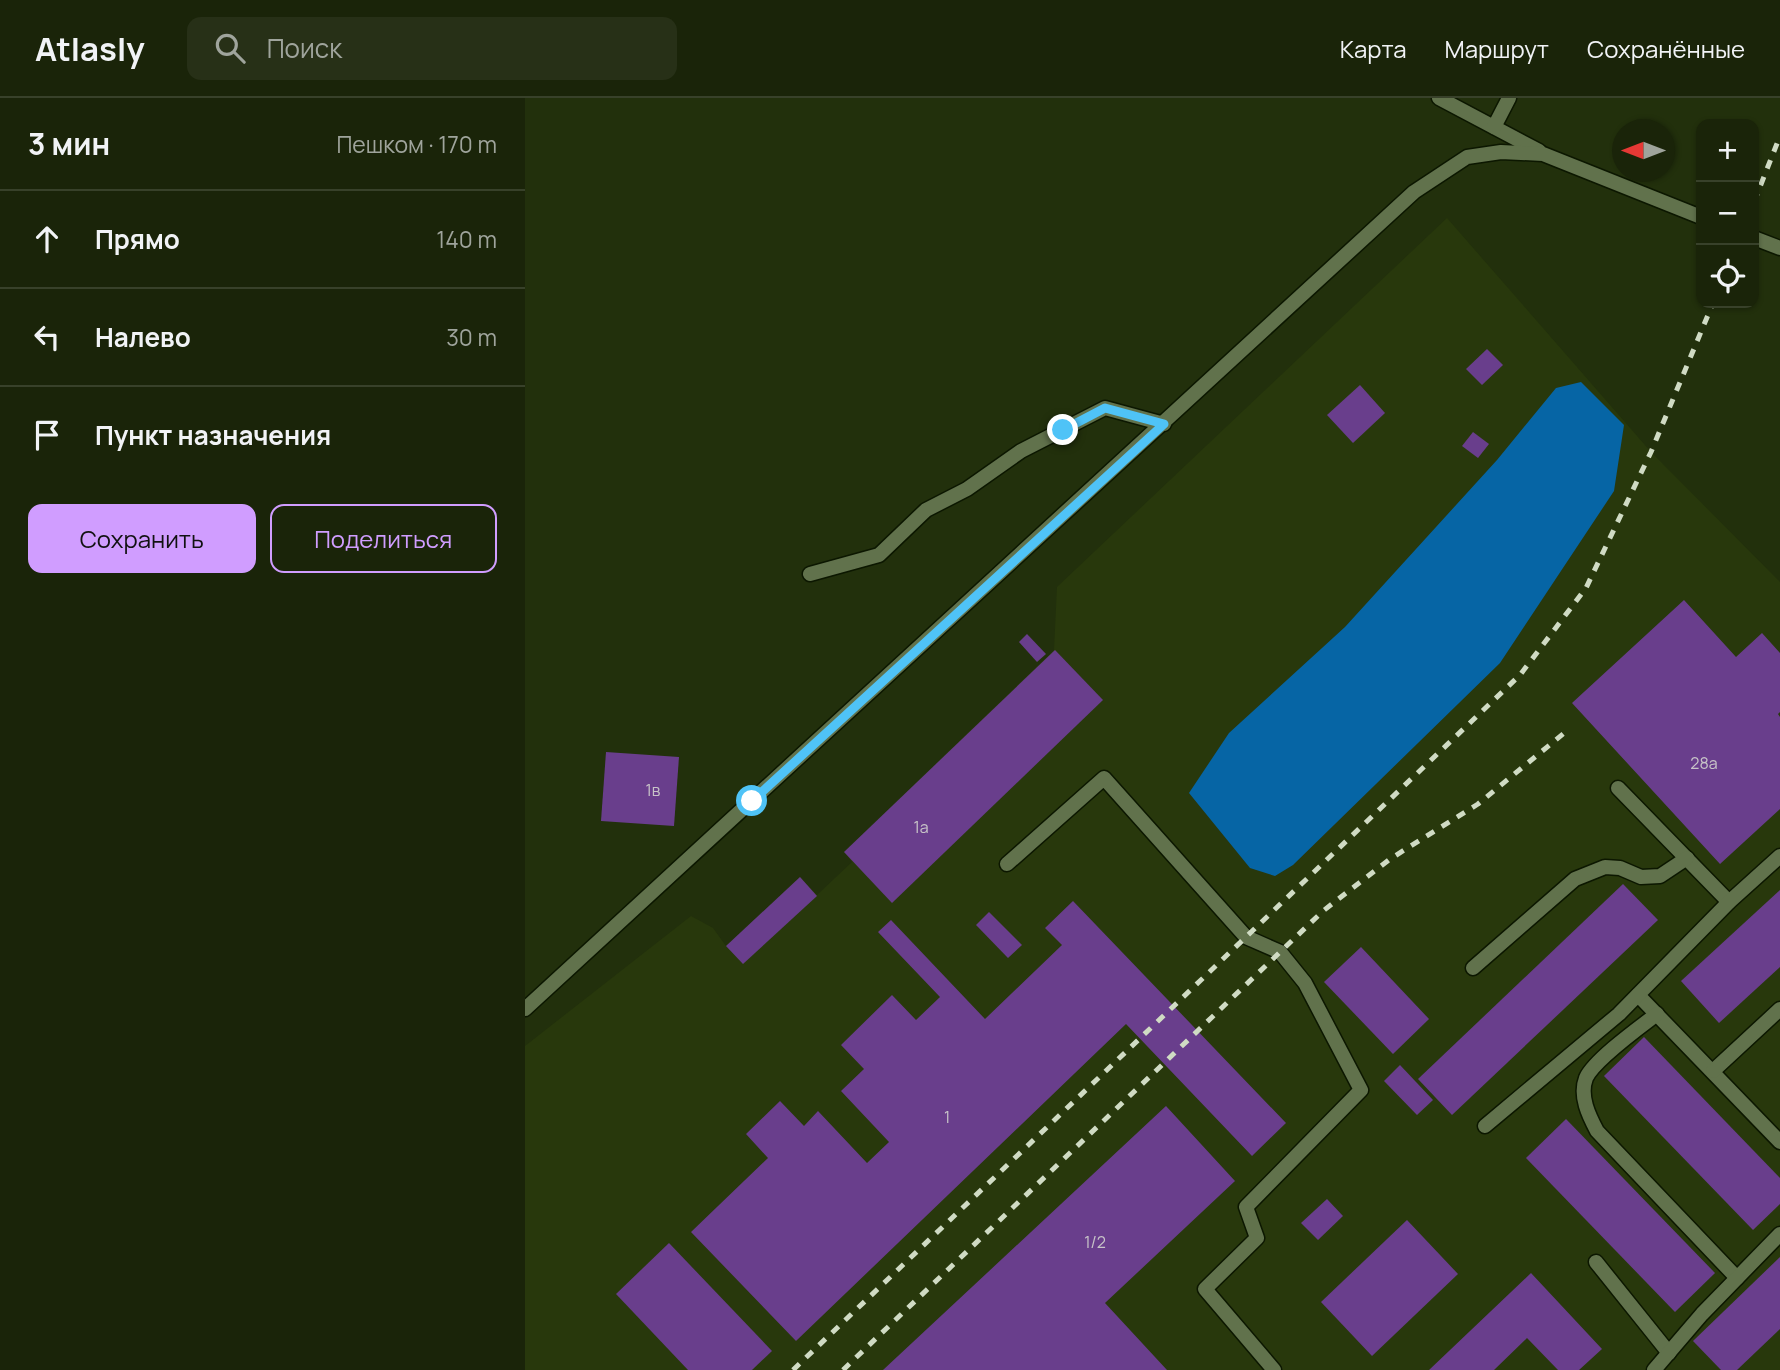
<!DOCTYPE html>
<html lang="ru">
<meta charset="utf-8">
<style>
:root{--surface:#1a2409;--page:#273017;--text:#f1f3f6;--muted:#9fa49c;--line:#38412a;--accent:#d09dff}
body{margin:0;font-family:Manrope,sans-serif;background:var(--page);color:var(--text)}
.controls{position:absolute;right:21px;top:21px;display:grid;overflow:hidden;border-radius:14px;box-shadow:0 2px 5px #0004}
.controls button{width:63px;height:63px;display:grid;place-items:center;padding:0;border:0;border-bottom:2px solid var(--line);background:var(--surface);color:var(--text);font:35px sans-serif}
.compass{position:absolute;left:1087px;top:21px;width:63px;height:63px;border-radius:50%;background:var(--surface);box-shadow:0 2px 5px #0004;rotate:270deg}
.stop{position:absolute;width:21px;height:21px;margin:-16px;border:5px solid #4fc3f7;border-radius:50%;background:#fff}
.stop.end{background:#4fc3f7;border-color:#fff;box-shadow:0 2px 7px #0008}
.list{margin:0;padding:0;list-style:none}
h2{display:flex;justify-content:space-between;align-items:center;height:91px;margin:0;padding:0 28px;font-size:30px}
h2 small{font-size:23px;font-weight:400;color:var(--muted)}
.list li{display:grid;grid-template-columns:46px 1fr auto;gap:21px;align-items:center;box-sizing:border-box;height:98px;padding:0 28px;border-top:2px solid var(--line)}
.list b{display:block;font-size:26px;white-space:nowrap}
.list em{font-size:23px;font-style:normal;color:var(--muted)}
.actions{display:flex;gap:14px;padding:21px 28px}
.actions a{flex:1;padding:16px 0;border:2px solid var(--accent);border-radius:14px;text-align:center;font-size:24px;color:var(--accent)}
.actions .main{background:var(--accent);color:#111}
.icon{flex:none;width:38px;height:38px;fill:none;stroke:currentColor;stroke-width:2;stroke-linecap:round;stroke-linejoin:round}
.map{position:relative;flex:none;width:1255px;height:1272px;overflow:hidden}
header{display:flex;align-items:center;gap:42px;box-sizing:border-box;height:98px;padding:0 35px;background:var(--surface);border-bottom:2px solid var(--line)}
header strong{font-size:33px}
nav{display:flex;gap:38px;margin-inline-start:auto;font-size:24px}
.search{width:490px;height:63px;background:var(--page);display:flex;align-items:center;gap:18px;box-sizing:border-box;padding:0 24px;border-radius:14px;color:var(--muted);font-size:26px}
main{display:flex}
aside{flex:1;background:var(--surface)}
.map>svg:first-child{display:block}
.built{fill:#28380c}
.water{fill:#0665a5}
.building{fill:#693e8c}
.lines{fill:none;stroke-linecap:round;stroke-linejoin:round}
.lane-casing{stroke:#0c1700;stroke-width:17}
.lane{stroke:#61724c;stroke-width:14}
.rail{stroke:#d0dbc4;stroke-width:5;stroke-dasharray:9 9;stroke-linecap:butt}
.route{stroke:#4fc3f7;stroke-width:9}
.labels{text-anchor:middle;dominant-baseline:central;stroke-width:6;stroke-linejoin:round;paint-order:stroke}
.number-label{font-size:16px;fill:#c8c4c8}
</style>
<header>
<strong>Atlasly</strong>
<div class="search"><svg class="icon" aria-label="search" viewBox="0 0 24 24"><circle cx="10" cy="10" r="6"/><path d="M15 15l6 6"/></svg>Поиск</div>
<nav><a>Карта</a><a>Маршрут</a><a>Сохранённые</a></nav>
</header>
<main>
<aside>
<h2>3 мин<small>Пешком · 170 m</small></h2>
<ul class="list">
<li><svg class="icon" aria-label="ahead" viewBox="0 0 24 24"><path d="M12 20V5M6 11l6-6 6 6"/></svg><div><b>Прямо</b></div><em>140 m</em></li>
<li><svg class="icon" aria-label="left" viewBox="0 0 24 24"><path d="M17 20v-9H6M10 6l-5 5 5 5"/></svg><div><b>Налево</b></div><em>30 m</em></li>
<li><svg class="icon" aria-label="arrive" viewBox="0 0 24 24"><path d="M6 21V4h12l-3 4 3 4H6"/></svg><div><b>Пункт назначения</b></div></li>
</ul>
<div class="actions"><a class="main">Сохранить</a><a>Поделиться</a></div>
</aside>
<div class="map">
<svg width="1255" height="1272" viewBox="0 0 1255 1272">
<rect width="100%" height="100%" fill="#22300c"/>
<path class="built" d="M922,120l204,234 129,130v788h-1255v-324l166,-130 22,12 13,18 74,-69 17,18 35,-33 -8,-10 210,-202 3,-63z"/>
<path class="water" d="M1056,284l43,43 -10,66 -114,172 -207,202 -18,11 -25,-8 -61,-75 40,-60 116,-106 152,-167 59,-72z"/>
<g class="building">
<path d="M962,251l16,16 -21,20 -16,-16z"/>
<path d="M835,287l25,28 -32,30 -26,-28z"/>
<path d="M948,334l16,12 -11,14 -16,-12z"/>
<path d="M1159,502l52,57 26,-24 18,20v59l-2,2 2,3v92l-60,55 -148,-161z"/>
<path d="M502,536l19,20 -9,8 -18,-20z"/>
<path d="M530,552l48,50 -211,203 -48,-51z"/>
<path d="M81,654l73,5 -5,69 -73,-5z"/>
<path d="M275,779l17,19 -74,68 -17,-18z"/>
<path d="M1098,786l35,36 -206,195 -34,-36z"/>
<path d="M1255,792v77l-61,56 -38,-42z"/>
<path d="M548,803l213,222 -34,33 -126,-132 -330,317 -105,-109 77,-74 -22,-24 34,-33 24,25 14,-15 49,52 22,-21 -48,-51 23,-22 -23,-24 51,-50 24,25 24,-23 -62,-65 13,-12 94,99 77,-74 -17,-17z"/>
<path d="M464,814l33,33 -14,13 -32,-33z"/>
<path d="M836,849l68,72 -36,35 -69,-72z"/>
<path d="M1119,939l136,141v26l-27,26 -149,-154z"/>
<path d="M875,967l33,35 -16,15 -33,-34z"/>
<path d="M641,1008l69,75 -130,122 62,67h-284z"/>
<path d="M1041,1021l149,154 -40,39 -149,-154z"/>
<path d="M802,1101l16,17 -25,24 -17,-17z"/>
<path d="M882,1122l51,54 -86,82 -51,-54z"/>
<path d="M144,1145l103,108 -20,19h-64l-72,-76z"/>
<path d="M1255,1159v72l-43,41h-16l-28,-29z"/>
<path d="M1006,1175l71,76 -23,21h-21l-31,-32 -33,32h-65z"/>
</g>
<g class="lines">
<g class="lane-casing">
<g id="lane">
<path d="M914,0l100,53"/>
<path d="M969,29l15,-29"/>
<path d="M1229,140l26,10"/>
<path d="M285,476l69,-19 47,-45 41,-21 54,-38 84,-43 59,16"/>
<path d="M1093,690l111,114"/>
<path d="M482,766l97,-86 142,159 34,15 25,31 56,107 -115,117 11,31 -52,51 69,81"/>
<path d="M948,870l102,-89 30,-12 15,1 21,9 19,-1 27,-18"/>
<path d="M1113,897l142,147"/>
<path d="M0,911l889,-817 53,-35 34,-5 42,2 158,63"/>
<path d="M1132,916c-17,13 -63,46 -71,64 -7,18 3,38 11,53l140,147"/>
<path d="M1188,973l67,-62"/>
<path d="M960,1028l134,-112 110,-112 51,-46"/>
<path d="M1071,1164l73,91"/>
<path d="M1129,1272l48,-56 78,-80"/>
</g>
</g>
<use href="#lane" class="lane"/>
<g class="rail">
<path d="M1229,104l26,-66"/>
<path d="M268,1272l727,-695 66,-87 65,-136 62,-149"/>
<path d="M318,1272l480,-459 67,-52 88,-55 91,-75"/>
</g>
</g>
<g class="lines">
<path class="route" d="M227,703l412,-377 -59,-16 -42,22"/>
</g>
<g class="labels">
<g class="number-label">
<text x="1179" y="665">28а</text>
<text x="128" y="692">1в</text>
<text x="396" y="729">1а</text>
<text x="422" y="1019">1</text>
<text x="570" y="1144">1/2</text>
</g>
</g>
</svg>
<div class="controls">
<button>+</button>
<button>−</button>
<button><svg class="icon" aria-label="locate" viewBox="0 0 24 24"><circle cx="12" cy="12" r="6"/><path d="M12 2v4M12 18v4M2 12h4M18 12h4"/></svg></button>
</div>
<svg class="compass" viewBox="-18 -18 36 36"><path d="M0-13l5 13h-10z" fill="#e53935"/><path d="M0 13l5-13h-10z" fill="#9fa49c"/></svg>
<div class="stop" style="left:227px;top:703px"></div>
<div class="stop end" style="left:538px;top:332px"></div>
</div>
</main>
